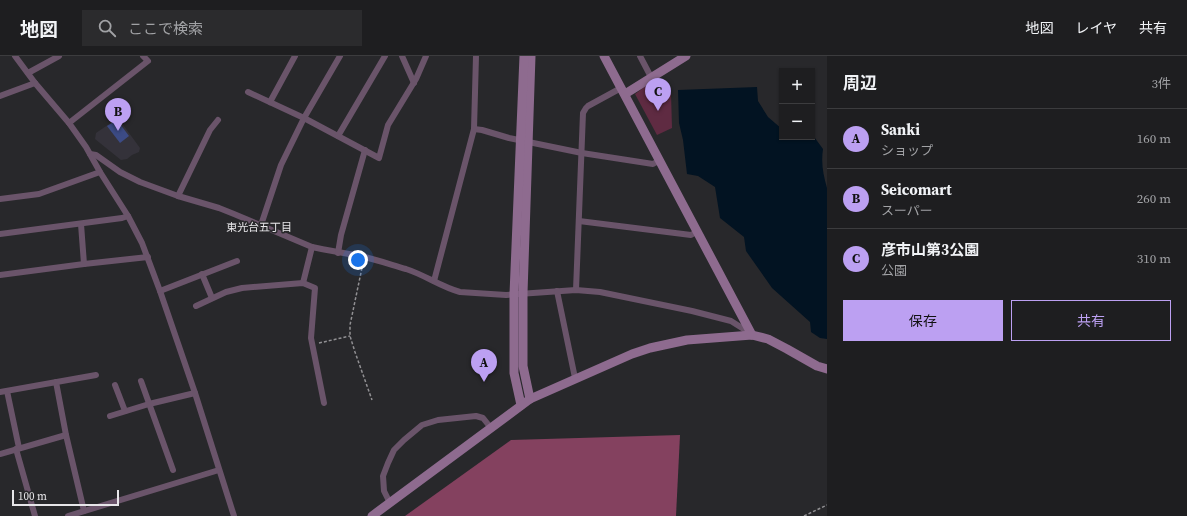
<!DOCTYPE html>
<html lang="ja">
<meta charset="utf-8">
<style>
:root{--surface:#1e1e20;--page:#2b2b2d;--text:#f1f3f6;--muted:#a1a2a5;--line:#3c3c3e;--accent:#bca0f2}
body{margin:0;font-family:"Source Serif 4","Noto Sans JP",serif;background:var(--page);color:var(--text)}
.controls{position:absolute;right:12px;top:12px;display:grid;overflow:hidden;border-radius:0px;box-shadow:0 1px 3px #0004}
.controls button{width:36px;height:36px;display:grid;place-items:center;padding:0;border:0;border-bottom:1px solid var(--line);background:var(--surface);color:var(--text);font:20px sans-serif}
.scale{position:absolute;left:12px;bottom:10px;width:107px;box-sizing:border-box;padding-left:4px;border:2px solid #e7e6e9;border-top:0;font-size:11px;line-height:14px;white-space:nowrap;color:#e7e6e9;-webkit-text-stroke:3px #28282b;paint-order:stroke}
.you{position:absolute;left:358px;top:204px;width:14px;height:14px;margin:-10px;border:3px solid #fff;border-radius:50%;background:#1a73e8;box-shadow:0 0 0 6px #1a73e833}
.badge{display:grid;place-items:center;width:26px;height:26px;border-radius:50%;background:var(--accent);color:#111;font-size:13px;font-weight:700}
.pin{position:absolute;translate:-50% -33px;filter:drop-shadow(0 1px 2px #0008)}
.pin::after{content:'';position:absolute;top:21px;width:14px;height:12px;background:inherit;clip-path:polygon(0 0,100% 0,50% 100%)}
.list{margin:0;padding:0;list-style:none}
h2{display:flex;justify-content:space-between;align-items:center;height:52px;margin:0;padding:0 16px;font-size:17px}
h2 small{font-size:13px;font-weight:400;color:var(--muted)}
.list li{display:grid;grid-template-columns:26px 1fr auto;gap:12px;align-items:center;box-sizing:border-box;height:60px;padding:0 16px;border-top:1px solid var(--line)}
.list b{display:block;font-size:15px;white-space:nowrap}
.list p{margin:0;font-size:13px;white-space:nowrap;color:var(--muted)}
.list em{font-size:13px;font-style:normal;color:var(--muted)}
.actions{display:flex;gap:8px;padding:12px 16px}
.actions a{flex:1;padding:9px 0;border:1px solid var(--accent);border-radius:0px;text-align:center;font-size:14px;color:var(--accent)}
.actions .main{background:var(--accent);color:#111}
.icon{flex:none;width:22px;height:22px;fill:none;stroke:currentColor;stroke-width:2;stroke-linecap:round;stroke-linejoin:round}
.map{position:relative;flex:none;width:827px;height:460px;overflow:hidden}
header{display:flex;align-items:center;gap:24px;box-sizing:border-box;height:56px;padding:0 20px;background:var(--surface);border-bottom:1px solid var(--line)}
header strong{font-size:19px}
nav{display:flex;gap:22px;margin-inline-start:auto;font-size:14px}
.search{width:280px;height:36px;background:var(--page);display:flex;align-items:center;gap:10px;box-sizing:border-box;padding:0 14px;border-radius:0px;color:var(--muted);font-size:15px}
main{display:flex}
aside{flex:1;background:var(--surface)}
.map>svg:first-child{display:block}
.built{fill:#34323a}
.green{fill:#5f2b42}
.forest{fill:#84415f}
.water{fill:#021322}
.building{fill:#3c4b85}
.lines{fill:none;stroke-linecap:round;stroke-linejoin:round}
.path{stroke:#919093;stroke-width:1.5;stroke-dasharray:3 2;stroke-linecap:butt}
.street{stroke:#6a546a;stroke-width:6}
.secondary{stroke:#8e6b8f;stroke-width:9}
.labels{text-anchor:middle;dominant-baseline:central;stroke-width:3;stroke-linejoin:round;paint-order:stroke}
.neighbourhood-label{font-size:11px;fill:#e7e6e9;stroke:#28282b}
</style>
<header>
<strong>地図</strong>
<div class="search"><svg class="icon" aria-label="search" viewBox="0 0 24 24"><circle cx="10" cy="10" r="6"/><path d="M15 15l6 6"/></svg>ここで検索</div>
<nav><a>地図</a><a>レイヤ</a><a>共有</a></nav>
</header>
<main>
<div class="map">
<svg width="827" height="460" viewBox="0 0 827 460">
<rect width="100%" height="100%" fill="#28282b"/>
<path class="built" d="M118,62l22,30 -1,4 -7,3 -5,4 -6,1 -26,-21 1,-6z"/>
<path class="green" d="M654,24l17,13 1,35 -15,7 -22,-41z"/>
<path class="forest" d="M680,379l-4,81h-271l106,-76z"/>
<path class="water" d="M757,31l1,14 10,16 14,12v8h30v-3l11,15c-2,14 0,25 4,39v151l-7,-1 -9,-6 -1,-10 -38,-34 -26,-37 -2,-14 -24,-19 -5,-31 -17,-11 -11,-2 -4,-34 -4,-17 -1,-33z"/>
<path class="building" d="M117,64l12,16 -9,7 -13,-17z"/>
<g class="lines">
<g class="path">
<path d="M363,207l-13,62v11l5,16 17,48"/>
<path d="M319,287l31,-7"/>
<path d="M804,460l23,-11"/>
</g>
<g class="street">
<path d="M15,0l20,27 34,40 17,24 14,25 28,44 14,27 18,48 35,102 39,123"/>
<path d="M402,0l12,27"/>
<path d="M640,0l11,21"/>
<path d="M28,17l31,-17"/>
<path d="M248,36l56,26 75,40 9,-33 28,-46 10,-23"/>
<path d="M0,40l35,-13"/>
<path d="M270,46l25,-46"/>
<path d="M69,67l79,-62 -5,-5"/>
<path d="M474,73l8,1 27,8 73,15 71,11 7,-4"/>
<path d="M338,80l47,-80"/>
<path d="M90,98l6,1 24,17 20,10 38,14 41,12 15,6 78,33c17,4 35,6 52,10 14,3 28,8 42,12 19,6 35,18 54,23l46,3 70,-5 24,2 92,19 39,10 19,12"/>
<path d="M178,140l32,-66 8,-10"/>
<path d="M0,143l39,-5 61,-22"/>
<path d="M579,165l112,14 7,-4"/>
<path d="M81,168l3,40"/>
<path d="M261,169l20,-60 23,-47 36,-62"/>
<path d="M0,178l122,-16 6,-2"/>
<path d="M338,197l3,-18 24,-85"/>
<path d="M202,218l10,24"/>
<path d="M0,219l84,-11 64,-7"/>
<path d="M434,225l40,-152 2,-73"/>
<path d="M303,227l9,-36"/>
<path d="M576,234l7,-177 3,-5 2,-2 33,-18"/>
<path d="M160,235l77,-30"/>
<path d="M557,235l18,87"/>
<path d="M196,250l30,-14 16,-4 61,-5 12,5 -4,50 13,65"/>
<path d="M141,325l32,89"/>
<path d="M56,326l10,53 18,76"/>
<path d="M115,329l10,26"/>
<path d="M7,335l12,57"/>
<path d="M0,336l96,-17"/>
<path d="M110,360l39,-12 46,-11"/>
<path d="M16,393l19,67"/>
<path d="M0,398l66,-19"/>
<path d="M390,447l-6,-12 -1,-15 5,-13 6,-13 10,-10 18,-15 16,-5 38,-4 7,2 8,10"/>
<path d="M68,460l151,-46"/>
</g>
<g class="secondary">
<path d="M604,0l148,279"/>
<path d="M625,38l61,-38"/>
<path d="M530,343l-7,-33v-73l8,-237"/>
<path d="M521,349l-7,-32v-79l10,-238"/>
<path d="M372,460l158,-117 102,-45 18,-6 37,-8 65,-5 16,4 19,10 30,17 10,3"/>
</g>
</g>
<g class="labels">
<g class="neighbourhood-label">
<text x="259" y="171">東光台五丁目</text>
</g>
</g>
</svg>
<div class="controls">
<button>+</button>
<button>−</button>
</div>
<div class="scale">100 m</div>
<div class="you"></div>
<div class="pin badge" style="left:484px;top:326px">A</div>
<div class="pin badge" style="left:118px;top:75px">B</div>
<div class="pin badge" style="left:658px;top:55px">C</div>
</div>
<aside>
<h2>周辺<small>3件</small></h2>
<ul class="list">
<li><span class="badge">A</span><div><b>Sanki</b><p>ショップ</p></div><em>160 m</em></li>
<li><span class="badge">B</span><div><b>Seicomart</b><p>スーパー</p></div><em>260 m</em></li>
<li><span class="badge">C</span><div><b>彦市山第3公園</b><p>公園</p></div><em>310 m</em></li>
</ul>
<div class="actions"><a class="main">保存</a><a>共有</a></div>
</aside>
</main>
